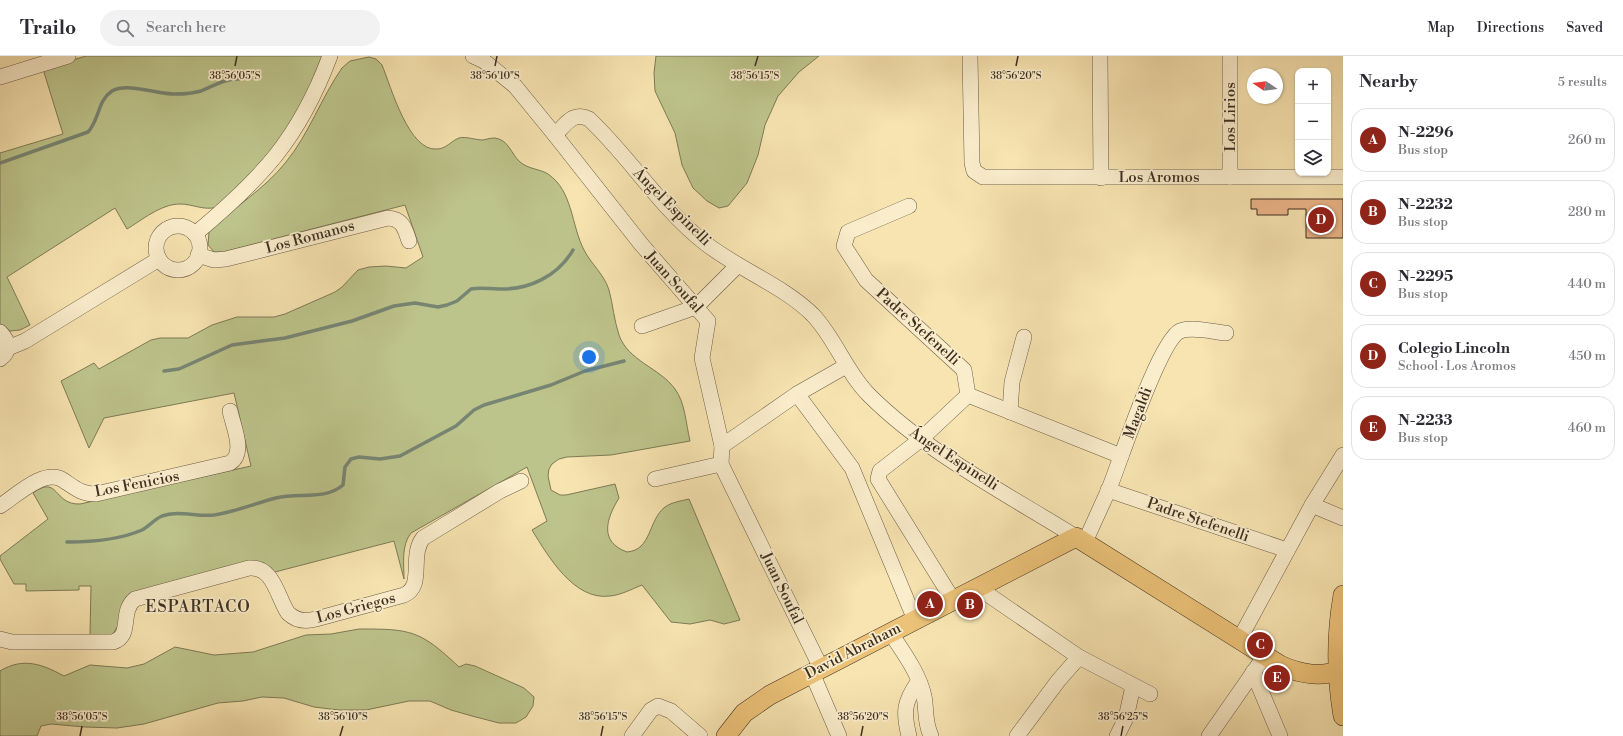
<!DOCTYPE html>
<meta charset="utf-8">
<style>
:root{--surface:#fff;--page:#f2f2f3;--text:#2b2b33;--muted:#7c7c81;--line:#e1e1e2;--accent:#8f2418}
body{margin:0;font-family:"Libre Bodoni",serif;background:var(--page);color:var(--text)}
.controls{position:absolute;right:12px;top:12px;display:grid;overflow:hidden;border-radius:8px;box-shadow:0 1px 3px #0004}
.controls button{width:36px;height:36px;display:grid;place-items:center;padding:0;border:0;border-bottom:1px solid var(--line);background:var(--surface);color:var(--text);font:20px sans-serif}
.compass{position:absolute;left:1247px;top:12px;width:36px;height:36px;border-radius:50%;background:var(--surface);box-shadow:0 1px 3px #0004;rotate:283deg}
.you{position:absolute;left:589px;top:301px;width:14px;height:14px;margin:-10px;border:3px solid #fff;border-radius:50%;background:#1a73e8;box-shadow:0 0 0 6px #1a73e833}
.badge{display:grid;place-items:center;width:26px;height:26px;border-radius:50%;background:var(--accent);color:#fff;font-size:13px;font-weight:700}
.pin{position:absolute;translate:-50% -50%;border:2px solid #fff;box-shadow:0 1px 4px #0006}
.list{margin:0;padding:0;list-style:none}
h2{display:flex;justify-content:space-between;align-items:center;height:52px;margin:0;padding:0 16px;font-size:17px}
h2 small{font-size:13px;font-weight:400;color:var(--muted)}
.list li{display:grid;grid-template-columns:26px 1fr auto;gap:12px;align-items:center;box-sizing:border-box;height:64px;margin:0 8px 8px;padding:0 8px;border:1px solid var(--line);border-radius:16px}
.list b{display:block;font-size:15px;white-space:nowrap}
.list p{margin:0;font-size:13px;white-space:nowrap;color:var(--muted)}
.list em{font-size:13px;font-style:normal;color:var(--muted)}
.icon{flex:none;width:22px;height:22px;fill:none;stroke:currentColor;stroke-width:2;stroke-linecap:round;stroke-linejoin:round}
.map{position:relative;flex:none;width:1343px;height:680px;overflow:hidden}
header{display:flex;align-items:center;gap:24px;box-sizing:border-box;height:56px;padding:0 20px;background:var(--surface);border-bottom:1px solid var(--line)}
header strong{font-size:19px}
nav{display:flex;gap:22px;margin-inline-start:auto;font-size:14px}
.search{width:280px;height:36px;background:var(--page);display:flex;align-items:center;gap:10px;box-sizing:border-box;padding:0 14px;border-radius:22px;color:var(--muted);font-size:15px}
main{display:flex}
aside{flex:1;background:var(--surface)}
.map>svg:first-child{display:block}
.green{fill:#bdc48b;stroke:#7e7a56}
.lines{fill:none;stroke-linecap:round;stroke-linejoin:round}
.stream{stroke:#778573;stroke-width:3.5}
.building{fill:#eab588;stroke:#3e2f21}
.minor-casing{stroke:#6c5c45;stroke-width:16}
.major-casing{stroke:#3e2f21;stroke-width:20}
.minor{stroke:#faedcc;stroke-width:15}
.major{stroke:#ecc278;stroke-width:19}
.ticks{fill:none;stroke:#3e2f21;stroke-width:1.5}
.labels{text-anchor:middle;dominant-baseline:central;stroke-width:3.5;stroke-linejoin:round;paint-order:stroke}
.street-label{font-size:15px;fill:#3e2f21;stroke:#faedcc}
.neighbourhood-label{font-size:16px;letter-spacing:1px;fill:#3e2f21;stroke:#faedcc}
.ticks-label{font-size:10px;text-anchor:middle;fill:#3e2f21;stroke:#faedcc;stroke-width:3.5;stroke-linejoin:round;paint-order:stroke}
</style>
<header>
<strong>Trailo</strong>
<div class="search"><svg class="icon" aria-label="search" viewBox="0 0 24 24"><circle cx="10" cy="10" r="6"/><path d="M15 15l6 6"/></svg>Search here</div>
<nav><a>Map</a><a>Directions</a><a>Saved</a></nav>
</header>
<main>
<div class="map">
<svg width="1343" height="680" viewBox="0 0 1343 680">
<rect width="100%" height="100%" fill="#f7e4b1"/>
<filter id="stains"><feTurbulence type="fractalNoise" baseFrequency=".005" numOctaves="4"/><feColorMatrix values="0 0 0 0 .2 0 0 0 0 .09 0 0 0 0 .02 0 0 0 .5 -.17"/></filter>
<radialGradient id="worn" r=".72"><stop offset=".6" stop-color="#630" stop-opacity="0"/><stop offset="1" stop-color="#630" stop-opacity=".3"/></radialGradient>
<g class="green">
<path d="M86,0h236l-18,44 -34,54 -53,53c-13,4 -24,-3 -37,-3 -19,0 -38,16 -53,25l-12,-21 -108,69 23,48 -10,5 -10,1 -10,-7v-171l63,-19 -20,-65z"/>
<path d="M656,0h163l-20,16 -21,24 -13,29 -7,30 -11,28 -19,23 -9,2 -12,-7 -14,-13 -11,-23 -7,-32 -20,-42 -1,-18z"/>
<path d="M369,1l7,2 6,6c9,22 27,87 55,84 9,0 14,-8 22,-11 7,-2 16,2 24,2 4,-1 8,-2 12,-2 14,2 16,16 25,24 8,7 20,7 28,12 25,17 23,51 36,76 7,14 20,24 25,40 4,15 5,30 10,45 9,26 41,33 56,54 10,13 11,35 15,52l-79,14 -44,2 -8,2 -7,5 -3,5 -1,7 3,14 9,5h6l49,-11 4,14c-13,21 -20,44 8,54 25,-2 21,-32 38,-45 7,-5 16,-6 24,-8l51,121 -16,4 -14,-4 -20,4 -19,-2 -29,-37c-10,4 -21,10 -32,11 -36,5 -62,-40 -78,-66l15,-9 -20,-54 -116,66c-10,13 -7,30 -7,46l-10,-38 -119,31 -11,-9 -12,-2 -114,31 -25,42 -4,2 -19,-1 1,-49h-12v4l-53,1v-7h-12l-14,-25v-3l48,-37 -15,-26c26,-19 20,12 47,11l171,-38 -17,-73 -130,25 -15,30 -28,-67 33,-18 5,6 52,-29 9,-2h28l24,-13 25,-8h37l11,-3 50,-22 7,-5 16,-17 11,-3 17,-1 20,2 17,-11 -18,-52 -182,47h-9l-6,-7 1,-13c24,-25 55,-42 77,-70 23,-28 35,-64 56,-94l8,-7z"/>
<path d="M359,573c52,0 61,1 100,38l7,-3 9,2 49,22 10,9 -1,9 -7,11 -10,6h-17l-27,-7 -21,-6 -21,-9h-21l-43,9h-27l-25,-3 -30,-9 -22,-1 -19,4 -25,2 -74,21 -27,4 -32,-1 -34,-3 -10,2 -4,10h-37v-65c23,-14 42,-7 64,5l26,-11 37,3 17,-4 31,-17 39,8 39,-3 53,-17 25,-1z"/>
</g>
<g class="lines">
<g class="stream">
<path d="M0,107l88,-31c12,-13 9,-31 24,-41 15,-9 48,4 64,3 8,0 18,-1 25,-3 12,-5 25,-13 38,-12"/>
<path d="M164,315l15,-2 53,-24 53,-7 67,-17 42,-15 21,-3 23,4 9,-2 10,-4 14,-12c9,-2 18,0 28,0 30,1 59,-13 74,-39"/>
<path d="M67,486c24,0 52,-2 75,-12 7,-4 13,-11 20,-14 16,-6 35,1 52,-1 21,-3 42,-12 62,-17 23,-6 48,3 67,-13l2,-18 6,-8 8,-2 21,2 20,-3 56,-30 18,-16 10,-5 67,-20 34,-14 39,-10"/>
</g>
</g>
<path class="building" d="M1251,143h92v39h-37v-29h-18v6h-31v-6h-6z"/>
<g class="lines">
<g class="minor-casing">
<g id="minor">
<path d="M473,0l11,5 31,25 40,49 86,109 67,77 -6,37 20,88 -1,18 100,204"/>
<path d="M970,0l2,107 2,8 9,6h360"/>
<path d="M1100,0l1,122"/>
<path d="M0,21l68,-21"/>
<path d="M555,79c11,-11 18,-24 34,-16 41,38 71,89 116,124 33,26 79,43 108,72 22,23 33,57 56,80 58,58 138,99 207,142"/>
<path d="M1230,121v-121"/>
<path d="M909,150l-61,26 -4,14 22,34 98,90 4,25 153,61"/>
<circle cx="178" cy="192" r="22"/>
<path d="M195,178c67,-56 104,-95 135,-178"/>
<path d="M198,199l16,5 12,-1 162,-41c15,1 17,11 21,23"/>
<path d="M642,270l54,-19 41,-41"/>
<path d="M0,276c9,9 11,19 0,27"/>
<path d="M8,292l17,-7 134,-82"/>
<path d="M797,338l49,-28"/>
<path d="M1010,356l2,-30 12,-45"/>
<path d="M722,390l75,-52 55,74 63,152"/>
<path d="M655,423l66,-15"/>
<path d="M1108,434l179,60"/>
<path d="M1312,449l31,13"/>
<path d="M0,450c16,-10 44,-38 63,-26 12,8 18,14 33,14l134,-31c16,-10 3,-37 0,-52"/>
<path d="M1085,486c8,-18 16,-35 24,-53 11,-27 50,-148 71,-158 13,-5 33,1 46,2"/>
<path d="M977,531l102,70 71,37"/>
<path d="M953,544l-75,-121 2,-8 40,-31 48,-45"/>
<path d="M890,576c13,20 29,41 34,64 3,16 0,24 7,40"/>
<path d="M0,583l12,3h101c20,-6 6,-30 22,-43l114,-31c25,-2 28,29 39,45 8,8 17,9 28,6l88,-24c21,-9 5,-39 19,-57l77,-47 21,-10"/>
<path d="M1239,584l73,-135 31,-50"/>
<path d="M1253,616l27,64"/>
<path d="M812,617l27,63"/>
<path d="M632,680l19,-26 7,-4 13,5 29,25"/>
<path d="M909,680c-6,-24 -5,-34 9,-54"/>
<path d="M1017,680l41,-55 21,-24"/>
<path d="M1117,680l9,-18 7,-32"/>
<path d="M1209,680l55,-79"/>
</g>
</g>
<g class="major-casing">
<g id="major">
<path d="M1343,539c-7,40 -7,80 0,121"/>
<path d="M726,680l18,-23 26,-18 306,-158 204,128c22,10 40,12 63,5"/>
</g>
</g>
<use href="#minor" class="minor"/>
<use href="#major" class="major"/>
</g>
<path class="ticks" d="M235,10l2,-10M495,10l2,-10M755,10l3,-10M1016,10l2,-10M80,680l2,-10M340,680l3,-10M601,680l2,-10M861,680l2,-10M1121,680l2,-10"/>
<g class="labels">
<g class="street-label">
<text transform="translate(1230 61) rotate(-90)">Los Lirios</text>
<text x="1159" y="121">Los Aromos</text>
<text transform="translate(672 151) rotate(45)">Ángel Espinelli</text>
<text transform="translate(310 181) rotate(-15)">Los Romanos</text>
<text transform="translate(674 226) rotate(48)">Juan Soufal</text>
<text transform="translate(918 271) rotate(42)">Padre Stefenelli</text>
<text transform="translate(1138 357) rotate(-69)">Magaldi</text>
<text transform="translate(954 403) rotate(33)">Ángel Espinelli</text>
<text transform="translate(137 428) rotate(-11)">Los Fenicios</text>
<text transform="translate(1198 464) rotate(19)">Padre Stefenelli</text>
<text transform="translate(782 532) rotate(64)">Juan Soufal</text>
<text transform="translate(356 552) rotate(-15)">Los Griegos</text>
<text transform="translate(853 595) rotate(-27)">David Abraham</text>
</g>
<g class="neighbourhood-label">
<text x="198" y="551">ESPARTACO</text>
</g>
</g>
<g class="ticks-label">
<text x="235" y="23">38°56'05"S</text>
<text x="495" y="23">38°56'10"S</text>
<text x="755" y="23">38°56'15"S</text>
<text x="1016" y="23">38°56'20"S</text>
<text x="82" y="664">38°56'05"S</text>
<text x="343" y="664">38°56'10"S</text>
<text x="603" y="664">38°56'15"S</text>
<text x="863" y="664">38°56'20"S</text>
<text x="1123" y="664">38°56'25"S</text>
</g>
<rect width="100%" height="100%" filter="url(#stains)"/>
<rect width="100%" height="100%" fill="url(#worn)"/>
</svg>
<div class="controls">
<button>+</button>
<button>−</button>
<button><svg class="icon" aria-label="layers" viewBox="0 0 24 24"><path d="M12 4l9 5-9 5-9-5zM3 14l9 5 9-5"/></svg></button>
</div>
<svg class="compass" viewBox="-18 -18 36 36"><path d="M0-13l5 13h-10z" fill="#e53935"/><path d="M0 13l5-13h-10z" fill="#7c7c81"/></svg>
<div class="you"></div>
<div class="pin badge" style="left:930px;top:548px">A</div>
<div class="pin badge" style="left:970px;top:549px">B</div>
<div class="pin badge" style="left:1260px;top:589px">C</div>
<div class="pin badge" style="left:1321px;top:164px">D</div>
<div class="pin badge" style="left:1277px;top:622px">E</div>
</div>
<aside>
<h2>Nearby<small>5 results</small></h2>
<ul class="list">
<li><span class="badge">A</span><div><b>N-2296</b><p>Bus stop</p></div><em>260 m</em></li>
<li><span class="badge">B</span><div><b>N-2232</b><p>Bus stop</p></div><em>280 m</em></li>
<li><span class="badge">C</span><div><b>N-2295</b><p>Bus stop</p></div><em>440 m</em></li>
<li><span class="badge">D</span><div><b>Colegio Lincoln</b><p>School · Los Aromos</p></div><em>450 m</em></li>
<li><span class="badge">E</span><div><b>N-2233</b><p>Bus stop</p></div><em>460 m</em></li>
</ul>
</aside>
</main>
